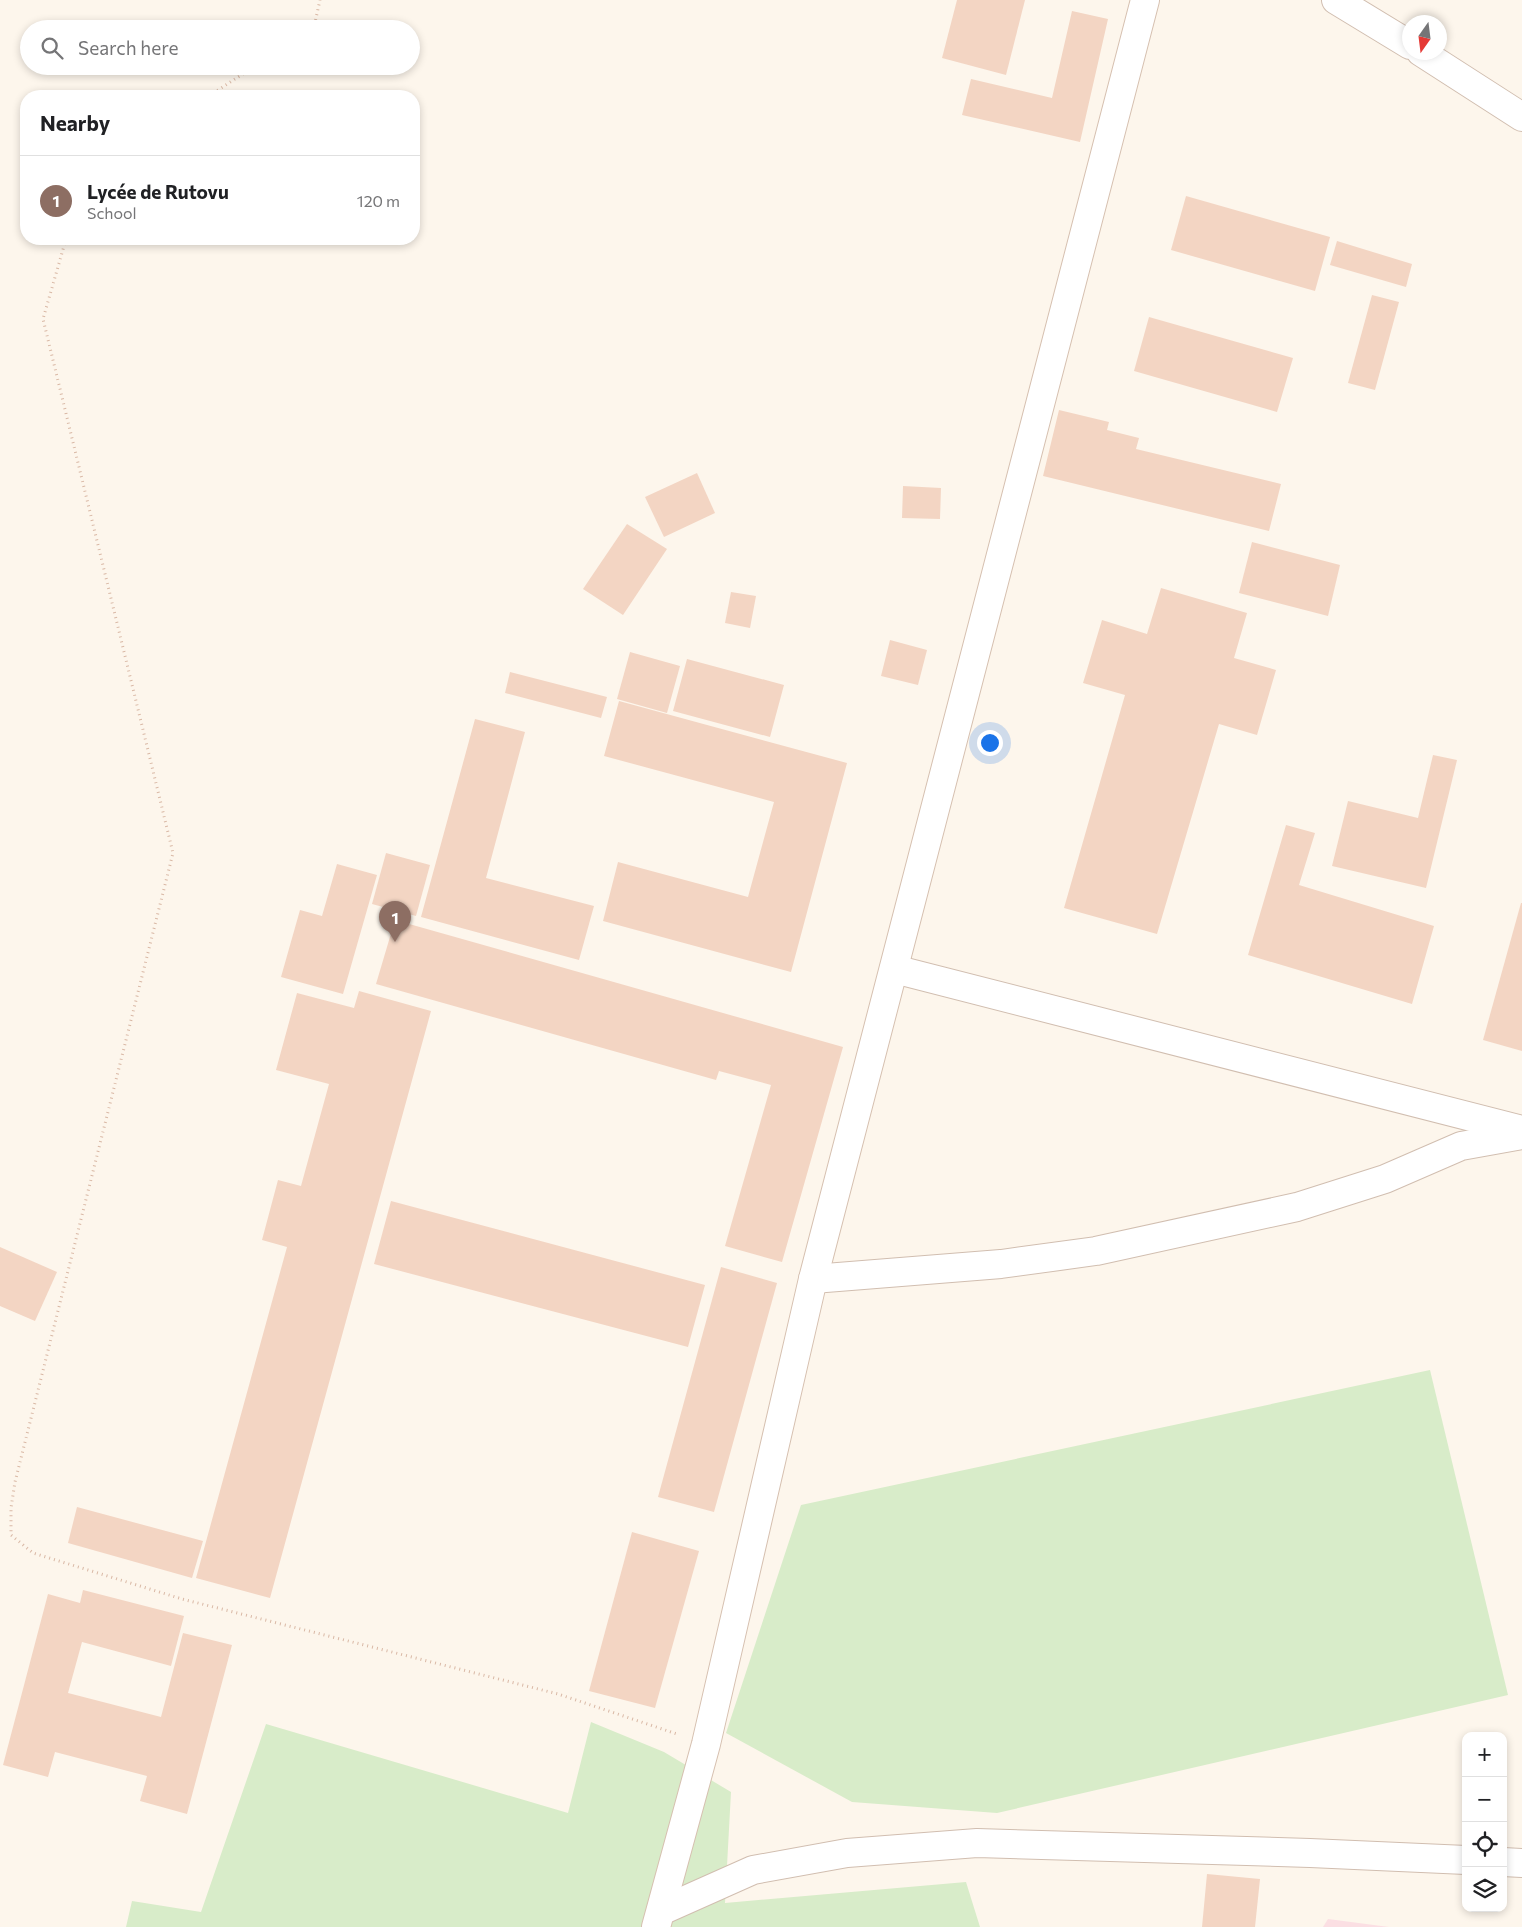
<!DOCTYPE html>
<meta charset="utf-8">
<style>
:root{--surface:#fff;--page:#f2f2f2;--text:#202124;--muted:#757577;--line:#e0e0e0;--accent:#0b8043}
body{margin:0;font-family:Commissioner,sans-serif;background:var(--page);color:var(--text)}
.controls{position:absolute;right:15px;bottom:15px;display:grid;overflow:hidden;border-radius:10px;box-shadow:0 2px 8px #0003}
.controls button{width:45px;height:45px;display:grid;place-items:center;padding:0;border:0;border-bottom:1px solid var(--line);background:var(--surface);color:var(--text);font:25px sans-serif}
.compass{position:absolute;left:1402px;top:15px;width:45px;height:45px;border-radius:50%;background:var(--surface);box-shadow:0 2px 8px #0003;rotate:194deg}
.you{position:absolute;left:989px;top:742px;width:18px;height:18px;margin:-12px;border:4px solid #fff;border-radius:50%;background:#1a73e8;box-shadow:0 0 0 8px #1a73e833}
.badge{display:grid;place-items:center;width:32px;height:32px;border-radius:50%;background:var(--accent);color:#fff;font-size:16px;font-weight:700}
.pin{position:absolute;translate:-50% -41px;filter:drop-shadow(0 1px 2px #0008)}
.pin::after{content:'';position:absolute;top:26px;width:18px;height:15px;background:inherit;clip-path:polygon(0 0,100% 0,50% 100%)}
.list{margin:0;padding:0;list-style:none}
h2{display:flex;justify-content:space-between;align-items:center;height:65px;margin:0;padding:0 20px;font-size:21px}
h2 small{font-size:16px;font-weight:400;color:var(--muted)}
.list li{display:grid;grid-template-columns:32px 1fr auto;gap:15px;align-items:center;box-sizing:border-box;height:90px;padding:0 20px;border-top:1px solid var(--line)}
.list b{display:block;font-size:19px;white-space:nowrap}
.list p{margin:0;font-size:16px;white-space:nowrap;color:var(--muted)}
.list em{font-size:16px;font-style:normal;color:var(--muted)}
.icon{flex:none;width:28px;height:28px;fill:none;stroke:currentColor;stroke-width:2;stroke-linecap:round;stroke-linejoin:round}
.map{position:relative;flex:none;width:1522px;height:1927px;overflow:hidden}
.search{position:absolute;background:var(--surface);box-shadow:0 2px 8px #0003;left:20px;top:20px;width:400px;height:55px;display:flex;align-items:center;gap:12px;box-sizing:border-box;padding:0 18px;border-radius:28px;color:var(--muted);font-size:19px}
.panel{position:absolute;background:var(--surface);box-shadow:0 2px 8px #0003;left:20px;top:90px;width:400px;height:155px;border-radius:20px}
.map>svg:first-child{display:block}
.medical{fill:#fbdfe3}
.green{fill:#d8ecc9}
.building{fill:#f3d5c3}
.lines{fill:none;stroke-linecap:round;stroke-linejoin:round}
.street-casing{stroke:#d1beb0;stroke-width:30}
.secondary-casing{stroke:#d6c0b0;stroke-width:30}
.path{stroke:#d9b8a5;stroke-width:3;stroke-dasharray:1 4;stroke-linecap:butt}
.street{stroke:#fff;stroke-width:28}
.secondary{stroke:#fff;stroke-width:28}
</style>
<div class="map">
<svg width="1522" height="1927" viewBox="0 0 1522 1927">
<rect width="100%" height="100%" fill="#fdf6ec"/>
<path class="medical" d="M1328,1919l61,8h-66z"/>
<g class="green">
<path d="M1430,1370l78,325 -511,118 -145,-11 -126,-69 75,-228z"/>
<path d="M591,1722l73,30 67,40 -6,111 241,-21 14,45h-854l6,-26 69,11 65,-188 302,89z"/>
</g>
<g class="building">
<path d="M957,0h68l-19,75 -64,-17z"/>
<path d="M1072,11l36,8 -28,123 -118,-27 9,-36 81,19z"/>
<path d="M1186,196l144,41 -15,54 -144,-41z"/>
<path d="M1337,241l75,23 -6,23 -76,-22z"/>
<path d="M1372,295l27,7 -24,88 -27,-7z"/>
<path d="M1149,317l144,41 -16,54 -143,-41z"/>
<path d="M1059,410l50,12 -2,8 32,8 -3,11 145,35 -12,47 -226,-55z"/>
<path d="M697,473l18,40 -51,24 -19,-40z"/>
<path d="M903,486l38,2 -1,31 -38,-1z"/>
<path d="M627,524l40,25 -44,66 -40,-26z"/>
<path d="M1252,542l88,23 -12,51 -89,-23z"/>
<path d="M1161,588l86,25 -13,45 42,12 -19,65 -38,-11 -62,210 -93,-26 61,-213 -42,-12 19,-63 45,14z"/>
<path d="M731,592l25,4 -6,32 -25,-5z"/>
<path d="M890,640l37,10 -9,35 -37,-9z"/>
<path d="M630,652l50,14 -13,47 -50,-14z"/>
<path d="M687,659l97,26 -14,52 -97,-26z"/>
<path d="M510,672l97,25 -6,21 -96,-25z"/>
<path d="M619,701l228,62 -56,209 -188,-51 15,-59 130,35 26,-95 -170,-46z"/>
<path d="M475,719l50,13 -39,146 108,28 -15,54 -158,-43z"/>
<path d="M1433,755l24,5 -31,128 -94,-22 16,-65 70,17z"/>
<path d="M1286,825l29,8 -16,52 135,41 -22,78 -164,-49z"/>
<path d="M386,853l44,12 -14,51 -44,-12z"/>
<path d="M337,864l40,11 -34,119 -62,-17 19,-67 22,6z"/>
<path d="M1521,903h1v148l-39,-11z"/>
<path d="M395,920l448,127 -61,215 -57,-16 46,-161 -52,-14 -3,9 -340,-96z"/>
<path d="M359,991l72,20 -161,587 -74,-20 91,-331 -25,-7 16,-60 23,6 28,-102 -53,-14 21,-77 57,15z"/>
<path d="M391,1201l314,84 -17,62 -314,-83z"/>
<path d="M0,1247l57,25 -22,49 -35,-15z"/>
<path d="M721,1267l56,16 -63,229 -56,-15z"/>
<path d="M77,1507l126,34 -11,37 -124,-35z"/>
<path d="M632,1532l67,19 -44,157 -66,-17z"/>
<path d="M83,1590l101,26 -13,50 -89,-24 -14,51 93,24 22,-84 49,12 -45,169 -47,-13 7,-25 -92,-24 -7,25 -45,-12 45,-171 32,9z"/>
<path d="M1207,1874l53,5 -5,48h-53z"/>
</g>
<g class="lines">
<g class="street-casing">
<g id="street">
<path d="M1336,0l74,45"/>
<path d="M1421,52l101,65"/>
<path d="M894,969l628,161"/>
<path d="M813,1279l188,-15 95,-13 201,-44 88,-28 76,-33 61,-11"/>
<path d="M1503,1862l19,1"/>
<path d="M661,1911l92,-41 94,-17 130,-10 333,10 156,7"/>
</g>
</g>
<g class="secondary-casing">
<path id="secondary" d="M656,1927l50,-183 107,-465 332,-1279"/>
</g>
<g class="path">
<path d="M312,29l2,-2 6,-27"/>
<path d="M209,96l46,-30"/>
<path d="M66,239l-23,80 130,534 -158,629 -4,26v27l22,18 149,46 376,95 119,40"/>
</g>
<use href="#street" class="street"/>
<use href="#secondary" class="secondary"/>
</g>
</svg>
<div class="controls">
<button>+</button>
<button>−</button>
<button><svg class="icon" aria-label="locate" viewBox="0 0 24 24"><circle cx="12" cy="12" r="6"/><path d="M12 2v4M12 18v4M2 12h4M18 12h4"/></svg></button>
<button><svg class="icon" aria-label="layers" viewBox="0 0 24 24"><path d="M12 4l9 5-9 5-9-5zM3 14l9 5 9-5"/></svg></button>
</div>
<svg class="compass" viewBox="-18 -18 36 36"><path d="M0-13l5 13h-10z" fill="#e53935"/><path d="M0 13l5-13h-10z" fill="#757577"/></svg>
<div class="you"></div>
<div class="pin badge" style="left:395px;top:942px;background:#8d6e63">1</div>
<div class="search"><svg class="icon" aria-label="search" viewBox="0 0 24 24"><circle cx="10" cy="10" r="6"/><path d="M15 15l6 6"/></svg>Search here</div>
<section class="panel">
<h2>Nearby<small></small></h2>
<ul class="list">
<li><span class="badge" style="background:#8d6e63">1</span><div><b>Lycée de Rutovu</b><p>School</p></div><em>120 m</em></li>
</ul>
</section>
</div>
